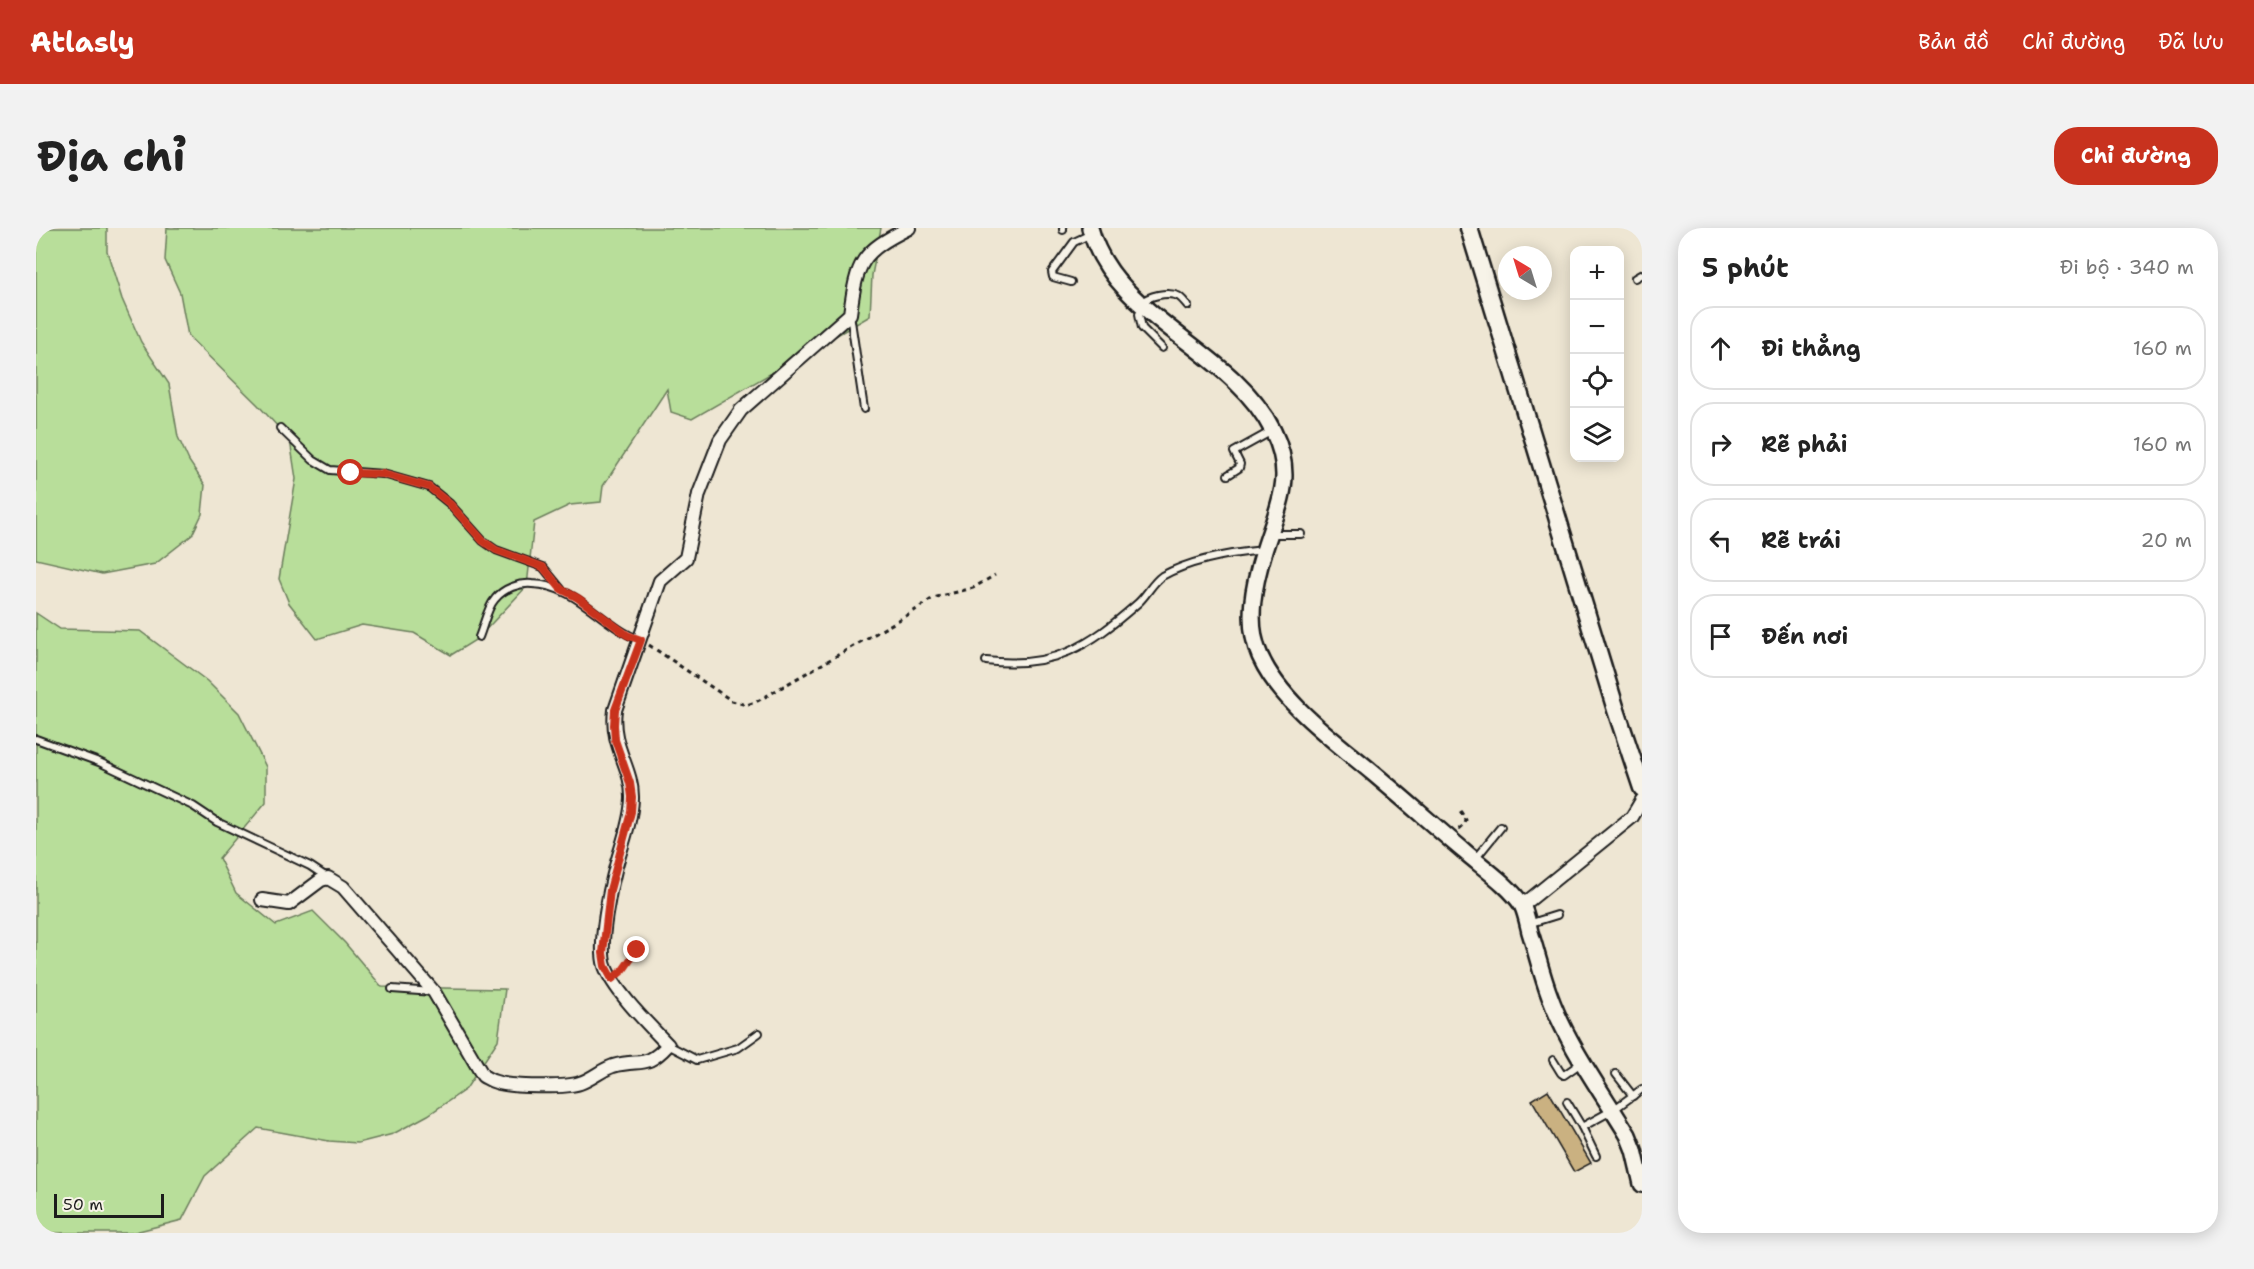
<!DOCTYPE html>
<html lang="vi">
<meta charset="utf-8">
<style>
:root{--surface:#fff;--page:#f2f2f2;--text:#222;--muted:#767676;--line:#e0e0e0;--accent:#c8321e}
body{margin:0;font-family:"Shantell Sans",sans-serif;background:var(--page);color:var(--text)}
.controls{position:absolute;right:18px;top:18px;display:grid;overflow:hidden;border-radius:12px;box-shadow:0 3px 15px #0003}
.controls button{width:54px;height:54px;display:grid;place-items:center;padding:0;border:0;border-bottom:2px solid var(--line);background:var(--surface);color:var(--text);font:30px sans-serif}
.compass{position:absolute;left:1462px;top:18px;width:54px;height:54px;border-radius:50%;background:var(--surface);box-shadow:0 3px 15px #0003;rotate:322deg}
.scale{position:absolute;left:18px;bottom:15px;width:110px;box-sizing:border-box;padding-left:6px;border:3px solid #1c1c1c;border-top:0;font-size:16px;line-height:21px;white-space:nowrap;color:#1c1c1c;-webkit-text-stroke:4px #f7f3e8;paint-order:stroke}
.stop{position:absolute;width:18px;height:18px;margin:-14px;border:4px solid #c8321e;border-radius:50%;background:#fff}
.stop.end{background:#c8321e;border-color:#fff;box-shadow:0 2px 6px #0008}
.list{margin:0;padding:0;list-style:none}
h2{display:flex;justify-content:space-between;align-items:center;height:78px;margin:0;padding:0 24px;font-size:26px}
h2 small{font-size:20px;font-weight:400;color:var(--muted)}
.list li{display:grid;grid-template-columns:39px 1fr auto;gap:18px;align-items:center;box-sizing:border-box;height:84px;margin:0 12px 12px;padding:0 12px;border:2px solid var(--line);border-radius:24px}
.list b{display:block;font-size:22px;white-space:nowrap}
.list em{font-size:20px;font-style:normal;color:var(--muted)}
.icon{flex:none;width:33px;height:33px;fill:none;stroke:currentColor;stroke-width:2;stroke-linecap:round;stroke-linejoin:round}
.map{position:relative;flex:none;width:1606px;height:1005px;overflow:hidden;border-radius:24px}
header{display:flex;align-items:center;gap:36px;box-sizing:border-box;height:84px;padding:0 30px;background:var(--accent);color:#fff}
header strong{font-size:28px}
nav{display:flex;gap:33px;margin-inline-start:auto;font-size:21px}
.intro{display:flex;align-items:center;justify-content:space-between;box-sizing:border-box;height:144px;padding:0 36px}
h1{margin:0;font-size:42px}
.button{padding:15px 27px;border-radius:24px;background:var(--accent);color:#fff;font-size:21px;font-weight:700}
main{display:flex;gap:36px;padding:0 36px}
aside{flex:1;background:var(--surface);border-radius:24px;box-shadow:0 3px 15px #0003}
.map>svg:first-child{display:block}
.green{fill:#b8de9a;stroke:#6a7d5b;stroke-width:1.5}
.building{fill:#cab181;stroke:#1c1c1c;stroke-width:1.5}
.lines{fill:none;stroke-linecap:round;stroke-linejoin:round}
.service-casing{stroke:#1c1c1c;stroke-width:10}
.minor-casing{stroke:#1c1c1c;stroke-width:16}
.tertiary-casing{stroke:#1c1c1c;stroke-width:20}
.secondary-casing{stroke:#1c1c1c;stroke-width:21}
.path{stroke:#1c1c1c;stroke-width:3;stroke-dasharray:4.5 4.5;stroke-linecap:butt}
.service{stroke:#f7f3e8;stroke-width:6}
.minor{stroke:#f7f3e8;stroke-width:12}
.tertiary{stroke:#f7f3e8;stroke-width:15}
.secondary{stroke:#f7f3e8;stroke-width:16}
.route{stroke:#c8321e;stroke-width:8}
</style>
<header>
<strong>Atlasly</strong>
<nav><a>Bản đồ</a><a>Chỉ đường</a><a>Đã lưu</a></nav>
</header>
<div class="intro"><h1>Địa chỉ</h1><a class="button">Chỉ đường</a></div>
<main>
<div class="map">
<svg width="1606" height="1005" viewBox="0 0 1606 1005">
<rect width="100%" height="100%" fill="#eee6d3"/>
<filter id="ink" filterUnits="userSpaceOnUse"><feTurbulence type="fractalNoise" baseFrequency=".0167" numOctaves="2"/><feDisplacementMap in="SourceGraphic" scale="12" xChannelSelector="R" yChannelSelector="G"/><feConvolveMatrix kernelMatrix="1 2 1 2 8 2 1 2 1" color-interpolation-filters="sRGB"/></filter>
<g filter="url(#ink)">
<g class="green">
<path d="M0,0h71v23l15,48 19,43 28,42 9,53 11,24 16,24 -3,29 -10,21 -37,29 -53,10 -66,-15z"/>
<path d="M131,0h714l-9,47 -2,41 -178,103 -21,-7 -4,-23 -64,97 -2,16 -31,3 -36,17 -7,64 -50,53 -26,16 -37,-22 -52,-8 -45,14 -28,-36 -10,-24 17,-100 -6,-39 -32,-35 -70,-69 -8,-43 -15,-33z"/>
<path d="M0,385l24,16 80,2 67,50 32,32 27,54v35l-47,56 17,35 40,32 37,-14 32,32 37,44 123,2 -7,51 -32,49 -38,26 -35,19 -35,9 -29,-2 -71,-13 -53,48 -23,44 -51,13h-95z"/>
</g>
<path class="building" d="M1512,862l43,73 -17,9 -42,-72z"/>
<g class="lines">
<g class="service-casing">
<g id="service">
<path d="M1027,0v2"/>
<path d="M1599,50l7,-4"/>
<path d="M1035,54l-18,-5 -1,-5 22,-30 17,-8"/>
<path d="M1104,75c9,-7 27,-12 38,-7 4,2 7,7 10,10"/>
<path d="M1108,79l-5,7 3,14 20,20"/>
<path d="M814,86l14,95"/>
<path d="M244,200l33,32 17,10 53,4 46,13 21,17 33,37 13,9 47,17 18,22"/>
<path d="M1192,247l11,-7 1,-4 -6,-12 38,-21"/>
<path d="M1236,306h29"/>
<path d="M443,409c5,-12 8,-29 16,-38 9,-11 24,-16 37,-15 45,1 69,41 108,56"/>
<path d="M950,433c68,8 102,-14 152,-58 9,-8 14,-20 24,-27 31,-17 68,-23 102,-26"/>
<path d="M0,511l63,23 94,44 24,16 93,44 18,12"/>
<path d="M1439,631l26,-32"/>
<path d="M1492,696l29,-9"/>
<path d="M356,761l41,3"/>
<path d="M632,817l29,15 41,-12 21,-15"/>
<path d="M1517,832l8,13 3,2 17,-12"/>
<path d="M1580,846l17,22"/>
<path d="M1531,874l15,25 31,-17 29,-21"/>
<path d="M1546,899l14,29"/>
</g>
</g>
<g class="minor-casing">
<g id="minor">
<path d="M226,672l27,4 32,-24 7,-2 15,9 91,105 49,84c4,2 8,5 13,6 14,5 70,6 84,1 12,-4 21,-13 33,-17 28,-8 32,4 55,-21 -19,-20 -54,-54 -63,-79 -7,-22 5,-78 11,-100 6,-22 15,-44 16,-67 1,-32 -22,-52 -17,-89l45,-129 26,-23 13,-64 21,-54 21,-30 109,-96c7,-53 11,-62 59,-86"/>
<path d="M1486,678l110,-89 10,-17"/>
</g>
</g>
<g class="tertiary-casing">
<path id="tertiary" d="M1054,0c24,91 142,120 183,203 23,47 5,74 -9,120 -10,33 -19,72 -4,105 21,47 75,85 113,117 31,26 60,52 91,78 17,15 46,35 58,54 4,8 6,19 8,27 7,22 12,44 20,65 17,47 52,95 78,138l6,15 8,34"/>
</g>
<g class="secondary-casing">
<path id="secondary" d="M1433,0l147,482 26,78"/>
</g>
<g class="path">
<path d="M613,417l83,56 14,4 10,-3 155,-89 22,-15 40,-10 22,-13"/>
<path d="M1423,601l6,-5 1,-4 -7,-11"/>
<path d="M585,744l16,-22"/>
</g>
<use href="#service" class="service"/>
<use href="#minor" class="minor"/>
<use href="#tertiary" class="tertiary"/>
<use href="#secondary" class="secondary"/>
</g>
</g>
<g class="lines" filter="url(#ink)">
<path class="route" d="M315,245l32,1 46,13 21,17 33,37 13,9 47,17 18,22 17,9 49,37 14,5 -26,70 -1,15 1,15 15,43 2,14 -1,15 -21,78 -7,63 2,13 7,13 11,-9 14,-20"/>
</g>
</svg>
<div class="controls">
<button>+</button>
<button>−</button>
<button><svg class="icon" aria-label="locate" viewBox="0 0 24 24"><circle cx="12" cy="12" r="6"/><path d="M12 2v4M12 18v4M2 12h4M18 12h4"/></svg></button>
<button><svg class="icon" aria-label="layers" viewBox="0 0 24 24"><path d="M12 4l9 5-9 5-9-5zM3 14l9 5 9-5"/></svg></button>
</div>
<svg class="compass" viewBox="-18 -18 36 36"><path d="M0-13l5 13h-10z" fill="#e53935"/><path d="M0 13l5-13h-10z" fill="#767676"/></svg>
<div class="scale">50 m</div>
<div class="stop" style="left:315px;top:245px"></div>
<div class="stop end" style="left:601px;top:722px"></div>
</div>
<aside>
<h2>5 phút<small>Đi bộ · 340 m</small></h2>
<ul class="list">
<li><svg class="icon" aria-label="ahead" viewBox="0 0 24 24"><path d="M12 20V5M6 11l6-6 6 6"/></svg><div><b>Đi thẳng</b></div><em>160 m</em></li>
<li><svg class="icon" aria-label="right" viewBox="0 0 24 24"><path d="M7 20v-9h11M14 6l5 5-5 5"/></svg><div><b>Rẽ phải</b></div><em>160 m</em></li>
<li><svg class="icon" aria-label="left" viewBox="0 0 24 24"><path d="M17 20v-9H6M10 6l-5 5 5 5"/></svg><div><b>Rẽ trái</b></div><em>20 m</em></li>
<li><svg class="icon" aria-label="arrive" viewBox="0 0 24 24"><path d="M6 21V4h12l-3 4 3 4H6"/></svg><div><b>Đến nơi</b></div></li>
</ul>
</aside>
</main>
